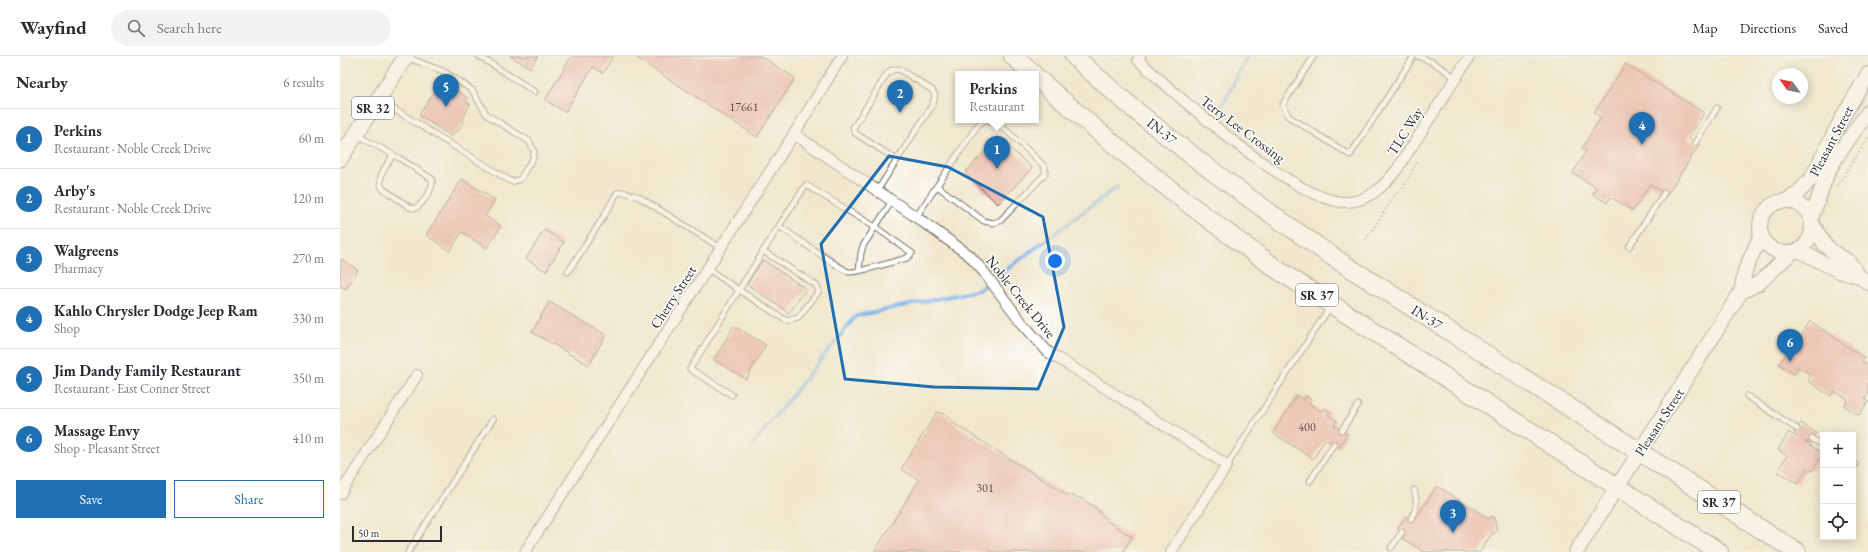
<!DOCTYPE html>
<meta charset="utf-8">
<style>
:root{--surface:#fff;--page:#f2f2f3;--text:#2b2b33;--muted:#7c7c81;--line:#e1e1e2;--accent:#1f6fb2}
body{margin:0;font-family:"EB Garamond",serif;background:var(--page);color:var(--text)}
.controls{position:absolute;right:12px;bottom:12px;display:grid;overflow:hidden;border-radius:0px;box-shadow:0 2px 10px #0003}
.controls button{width:36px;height:36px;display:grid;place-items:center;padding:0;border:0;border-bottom:1px solid var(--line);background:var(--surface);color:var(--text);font:20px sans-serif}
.compass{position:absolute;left:1432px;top:12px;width:36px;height:36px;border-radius:50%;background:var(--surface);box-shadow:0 2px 10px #0003;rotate:303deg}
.scale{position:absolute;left:12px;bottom:10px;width:90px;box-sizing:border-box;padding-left:4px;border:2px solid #2b2b2b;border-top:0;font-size:11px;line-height:14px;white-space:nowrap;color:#2b2b2b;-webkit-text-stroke:3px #fff;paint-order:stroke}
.you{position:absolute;left:715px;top:205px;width:14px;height:14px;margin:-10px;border:3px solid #fff;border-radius:50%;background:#1a73e8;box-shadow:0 0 0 6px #1a73e833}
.badge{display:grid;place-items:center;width:26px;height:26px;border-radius:50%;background:var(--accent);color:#fff;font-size:13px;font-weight:700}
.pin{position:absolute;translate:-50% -33px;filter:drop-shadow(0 1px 2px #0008)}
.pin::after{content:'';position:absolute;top:21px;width:14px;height:12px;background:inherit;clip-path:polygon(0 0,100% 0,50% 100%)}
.popup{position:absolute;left:615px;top:15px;width:84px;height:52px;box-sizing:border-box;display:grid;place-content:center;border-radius:0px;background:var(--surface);filter:drop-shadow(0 1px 3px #0005);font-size:13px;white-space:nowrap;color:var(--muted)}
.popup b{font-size:15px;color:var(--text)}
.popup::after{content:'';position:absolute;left:50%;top:100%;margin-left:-8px;border:8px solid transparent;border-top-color:var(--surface)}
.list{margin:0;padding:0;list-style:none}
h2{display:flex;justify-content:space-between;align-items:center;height:52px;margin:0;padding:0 16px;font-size:17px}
h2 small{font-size:13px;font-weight:400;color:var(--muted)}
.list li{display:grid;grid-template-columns:26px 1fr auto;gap:12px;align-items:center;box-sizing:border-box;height:60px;padding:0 16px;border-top:1px solid var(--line)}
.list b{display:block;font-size:15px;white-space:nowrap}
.list p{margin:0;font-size:13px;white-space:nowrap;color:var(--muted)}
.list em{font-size:13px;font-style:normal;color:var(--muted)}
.actions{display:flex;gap:8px;padding:12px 16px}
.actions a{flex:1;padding:9px 0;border:1px solid var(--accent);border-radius:0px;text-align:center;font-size:14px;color:var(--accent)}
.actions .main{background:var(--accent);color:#fff}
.icon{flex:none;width:22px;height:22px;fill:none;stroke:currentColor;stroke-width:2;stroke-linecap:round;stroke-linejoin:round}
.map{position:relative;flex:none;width:1528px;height:496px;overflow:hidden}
header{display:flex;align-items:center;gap:24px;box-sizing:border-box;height:56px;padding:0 20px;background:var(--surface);border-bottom:1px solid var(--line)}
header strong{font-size:19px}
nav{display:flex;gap:22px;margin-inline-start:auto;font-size:14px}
.search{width:280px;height:36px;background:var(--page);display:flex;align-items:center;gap:10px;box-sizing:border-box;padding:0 14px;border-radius:22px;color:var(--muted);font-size:15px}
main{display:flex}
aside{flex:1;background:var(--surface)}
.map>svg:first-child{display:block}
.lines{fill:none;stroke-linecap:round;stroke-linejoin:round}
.stream{stroke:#7cb2ea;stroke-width:3.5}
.building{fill:#e69e99}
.lane-casing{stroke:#706d64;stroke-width:7}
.street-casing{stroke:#706d64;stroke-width:12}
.secondary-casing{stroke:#706d64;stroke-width:16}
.primary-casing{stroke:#706d64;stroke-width:17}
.highway-casing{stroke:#706d64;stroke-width:20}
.path{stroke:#706d64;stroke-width:2;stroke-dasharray:1 3;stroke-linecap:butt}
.lane{stroke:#fff;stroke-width:5}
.street{stroke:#fff;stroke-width:10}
.secondary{stroke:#fff;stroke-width:14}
.primary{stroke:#fff;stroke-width:15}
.highway{stroke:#fff;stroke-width:18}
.marked{fill:none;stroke:#1f6fb2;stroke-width:3;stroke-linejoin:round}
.labels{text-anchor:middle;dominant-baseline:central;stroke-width:3;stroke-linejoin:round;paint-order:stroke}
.number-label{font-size:12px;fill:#5a4846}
.shield{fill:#fff;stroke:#6b6b6b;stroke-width:1}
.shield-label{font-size:13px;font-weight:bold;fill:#2b2b2b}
.street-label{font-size:14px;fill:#2b2b2b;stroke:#fff}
</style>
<header>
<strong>Wayfind</strong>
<div class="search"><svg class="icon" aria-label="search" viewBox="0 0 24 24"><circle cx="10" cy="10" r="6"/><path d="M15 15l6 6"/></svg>Search here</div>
<nav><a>Map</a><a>Directions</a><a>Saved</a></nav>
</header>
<main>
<aside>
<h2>Nearby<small>6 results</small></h2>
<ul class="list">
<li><span class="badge">1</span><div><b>Perkins</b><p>Restaurant · Noble Creek Drive</p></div><em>60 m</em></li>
<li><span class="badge">2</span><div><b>Arby's</b><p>Restaurant · Noble Creek Drive</p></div><em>120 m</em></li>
<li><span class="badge">3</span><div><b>Walgreens</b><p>Pharmacy</p></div><em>270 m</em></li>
<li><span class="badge">4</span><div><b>Kahlo Chrysler Dodge Jeep Ram</b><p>Shop</p></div><em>330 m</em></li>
<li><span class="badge">5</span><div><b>Jim Dandy Family Restaurant</b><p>Restaurant · East Conner Street</p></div><em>350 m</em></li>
<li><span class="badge">6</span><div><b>Massage Envy</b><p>Shop · Pleasant Street</p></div><em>410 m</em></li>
</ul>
<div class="actions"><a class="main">Save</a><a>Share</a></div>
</aside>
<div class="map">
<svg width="1528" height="496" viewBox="0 0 1528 496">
<rect width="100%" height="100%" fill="#fff"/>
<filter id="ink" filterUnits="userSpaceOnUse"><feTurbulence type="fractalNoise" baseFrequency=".025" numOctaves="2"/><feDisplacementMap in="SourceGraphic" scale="8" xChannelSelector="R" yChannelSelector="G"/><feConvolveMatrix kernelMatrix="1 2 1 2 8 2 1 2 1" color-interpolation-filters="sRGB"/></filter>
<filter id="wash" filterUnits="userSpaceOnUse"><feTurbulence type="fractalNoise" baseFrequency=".012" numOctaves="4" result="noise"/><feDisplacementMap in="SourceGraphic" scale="16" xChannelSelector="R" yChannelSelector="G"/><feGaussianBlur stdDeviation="0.9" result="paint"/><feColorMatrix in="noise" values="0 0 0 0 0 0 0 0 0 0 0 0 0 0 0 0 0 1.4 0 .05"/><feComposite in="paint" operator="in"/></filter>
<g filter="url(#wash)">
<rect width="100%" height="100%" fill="#f1e7cd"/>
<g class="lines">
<g class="stream">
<path d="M879,55l29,-55"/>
<path d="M413,388l103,-128 123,-26 138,-103"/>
</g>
</g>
<g id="blocks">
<g class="building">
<path d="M170,0h28l-8,12z"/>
<path d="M232,0h41l-10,17 -10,-6 -28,45 -20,-12z"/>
<path d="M294,0h126l35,22 -38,59z"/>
<path d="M1286,8l78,49 -16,25 11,7 -32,50 -17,-11 -17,27 -22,-14 -4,6 -14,-9 4,-6 -24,-15 13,-22 -4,-3 19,-31 -7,-4z"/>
<path d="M101,25l27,17 -2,4 4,2 -8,17h2l-7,11 -2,-1 -4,5 -32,-21z"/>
<path d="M658,81l34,31 -34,36 -33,-31z"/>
<path d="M122,123l33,21 -10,16 16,10 -14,22 -25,-16 -12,19 -24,-16z"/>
<path d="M204,174l20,12 -18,29 -20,-12z"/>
<path d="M1,203l17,11 -12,19 -6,-3z"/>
<path d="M423,204l43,29 -17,24 -42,-29z"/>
<path d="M209,246l57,33 -17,30 -57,-33z"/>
<path d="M1470,265l54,37 -2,4 6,4v28l-3,5 3,3 -9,13 -15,-9 4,-7 -13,-8 -4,5 -23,-15 3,-6 -13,-8 -4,7 -15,-10 9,-14 3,2z"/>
<path d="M394,270l32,19 -20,34 -32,-19z"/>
<path d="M957,339l7,5 2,-4 5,3 -2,4 12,8 3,-3 6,4 -2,3 9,6 -3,4 13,8 -8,15 -14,-9 -12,20 -40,-26z"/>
<path d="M597,356l7,2 15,13 109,68 14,4 13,8 12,14 25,16 -9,15h-249l45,-72 -18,-11z"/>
<path d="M1461,367l15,10 -7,10 -3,-2 -1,1 18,12 -11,17 -5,-3 -9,16 -21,-13 10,-15 -9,-6 11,-18 7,5 1,-2 -3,-2z"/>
<path d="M1097,430l52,33 2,-3 3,2 3,13 -3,3 -2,-1 -12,19h-56l-22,-14 3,-4 -8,-5 9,-13 8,5z"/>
</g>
</g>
</g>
<g filter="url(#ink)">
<use href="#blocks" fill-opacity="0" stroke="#706d64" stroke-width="1"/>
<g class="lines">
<g class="lane-casing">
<g id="lane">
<path d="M139,0l56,36"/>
<path d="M974,0l-31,48 5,12 62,39 64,-99"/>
<path d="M1078,0l16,7 22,15"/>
<path d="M39,44l133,82 8,-3 13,-21 1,-7 -5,-10 -42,-26 -15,-25 -27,-18 -39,-15"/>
<path d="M17,79l42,23 33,21c2,10 -9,24 -16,29h-5l-28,-19c-8,-11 4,-24 10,-34"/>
<path d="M1355,87l22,-35"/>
<path d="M466,129l69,42 37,26 -5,5c-12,3 -48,15 -58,14 -5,-1 -60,-39 -70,-46z"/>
<path d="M537,135l56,-87 2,-9 -3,-5 -33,-21 -7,1 -5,4 -34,54 2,5 42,27"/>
<path d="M576,161l61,-91c3,-3 6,-6 11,-6 14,2 46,37 57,47v7l-45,47 -7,2 -9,-2 -47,-35"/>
<path d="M1289,191l35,-54"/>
<path d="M368,213l31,21 40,-64"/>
<path d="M519,214l2,-17 2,-7 29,-45"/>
<path d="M228,216l36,-56 13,-23 6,-1 16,5 82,51"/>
<path d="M392,339l-42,-26 49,-79 48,31 11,-3 21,-27 -3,-6 -53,-34"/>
<path d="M1407,340l50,33"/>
<path d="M1002,374l16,-25"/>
<path d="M1472,383l11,6"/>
<path d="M1513,408l2,1"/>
<path d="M887,409l103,-158"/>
<path d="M970,425l24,-37"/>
<path d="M1071,463c6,-11 7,-17 3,-29"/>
<path d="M1051,492l11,-16"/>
<path d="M68,496l85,-133"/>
</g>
</g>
<g class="street-casing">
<g id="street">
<path d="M800,0l-2,4c37,34 161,145 209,142 23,-1 38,-17 51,-34l72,-112"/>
<path d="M454,78l122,83 53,38 14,16 40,53 25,28 179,113 -56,87"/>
<path d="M0,438l77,-119"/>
<path d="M185,496l269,-418 48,-78"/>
</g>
</g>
<g class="secondary-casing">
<g id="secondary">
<path d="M1445,145l12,-7 14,-15 31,-61 26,-44"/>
<circle cx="1446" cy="171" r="26"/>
<path d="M1471,163l16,-45 10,-18 31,-44"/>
<path d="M1471,166l14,23 9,8 14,8 11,15 9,7"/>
<path d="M1458,194l43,22 18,4"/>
<path d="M1401,236l18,-9 33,-31"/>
<path d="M1236,496l165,-260 4,-21 16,-37"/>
</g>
</g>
<g class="primary-casing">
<path id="primary" d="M0,103l66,-103"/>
</g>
<g class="highway-casing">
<g id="highway">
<path d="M673,0l20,18"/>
<path d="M734,0c82,77 173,142 265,205l458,291"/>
<path d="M696,21c79,71 159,134 245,195l438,280"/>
</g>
</g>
<g class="path">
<path d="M1497,130l31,-48"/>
<path d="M1026,184l29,-45 10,-10 12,-24"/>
</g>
<use href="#lane" class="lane"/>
<use href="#street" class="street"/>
<use href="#secondary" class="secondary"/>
<use href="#primary" class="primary"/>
<use href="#highway" class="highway"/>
</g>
</g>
<path d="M0 0H1528V496H0ZM549,100l59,11 95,50 21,110 -26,62 -104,-2 -89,-8 -24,-135z" fill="#f1e7cd" fill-opacity=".55" fill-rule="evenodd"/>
<path class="marked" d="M549,100l59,11 95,50 21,110 -26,62 -104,-2 -89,-8 -24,-135z"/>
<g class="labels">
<g class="number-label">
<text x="404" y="51">17661</text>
<text x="967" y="371">400</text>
<text x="645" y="432">301</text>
</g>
<g class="shield">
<rect x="12" y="41" width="42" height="22" rx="3"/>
<rect x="956" y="228" width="42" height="22" rx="3"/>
<rect x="1358" y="435" width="42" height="22" rx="3"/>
</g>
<g class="shield-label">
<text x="33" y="52">SR 32</text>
<text x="977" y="239">SR 37</text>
<text x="1379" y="446">SR 37</text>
</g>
<g class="street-label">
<text transform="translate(903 73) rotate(37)">Terry Lee Crossing</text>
<text transform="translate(822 75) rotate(39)">IN-37</text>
<text transform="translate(1065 75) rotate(-58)">TLC Way</text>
<text transform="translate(1491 85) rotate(-62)">Pleasant Street</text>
<text transform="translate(333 241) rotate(-57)">Cherry Street</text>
<text transform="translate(681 241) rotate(51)">Noble Creek Drive</text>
<text transform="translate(1087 261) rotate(32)">IN-37</text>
<text transform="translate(1319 366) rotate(-57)">Pleasant Street</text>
</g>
</g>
</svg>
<div class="controls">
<button>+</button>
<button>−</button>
<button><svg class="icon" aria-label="locate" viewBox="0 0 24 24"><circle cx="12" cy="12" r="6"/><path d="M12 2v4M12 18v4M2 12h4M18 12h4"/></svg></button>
</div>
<svg class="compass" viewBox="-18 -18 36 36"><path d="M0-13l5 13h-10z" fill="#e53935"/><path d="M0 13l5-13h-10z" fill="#7c7c81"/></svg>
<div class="scale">50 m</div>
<div class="you"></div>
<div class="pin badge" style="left:657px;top:113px">1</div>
<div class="popup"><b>Perkins</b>Restaurant</div>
<div class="pin badge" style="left:560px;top:57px">2</div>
<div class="pin badge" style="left:1113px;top:477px">3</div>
<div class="pin badge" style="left:1302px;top:89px">4</div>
<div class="pin badge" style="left:106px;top:51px">5</div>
<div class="pin badge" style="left:1450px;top:306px">6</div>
</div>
</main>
